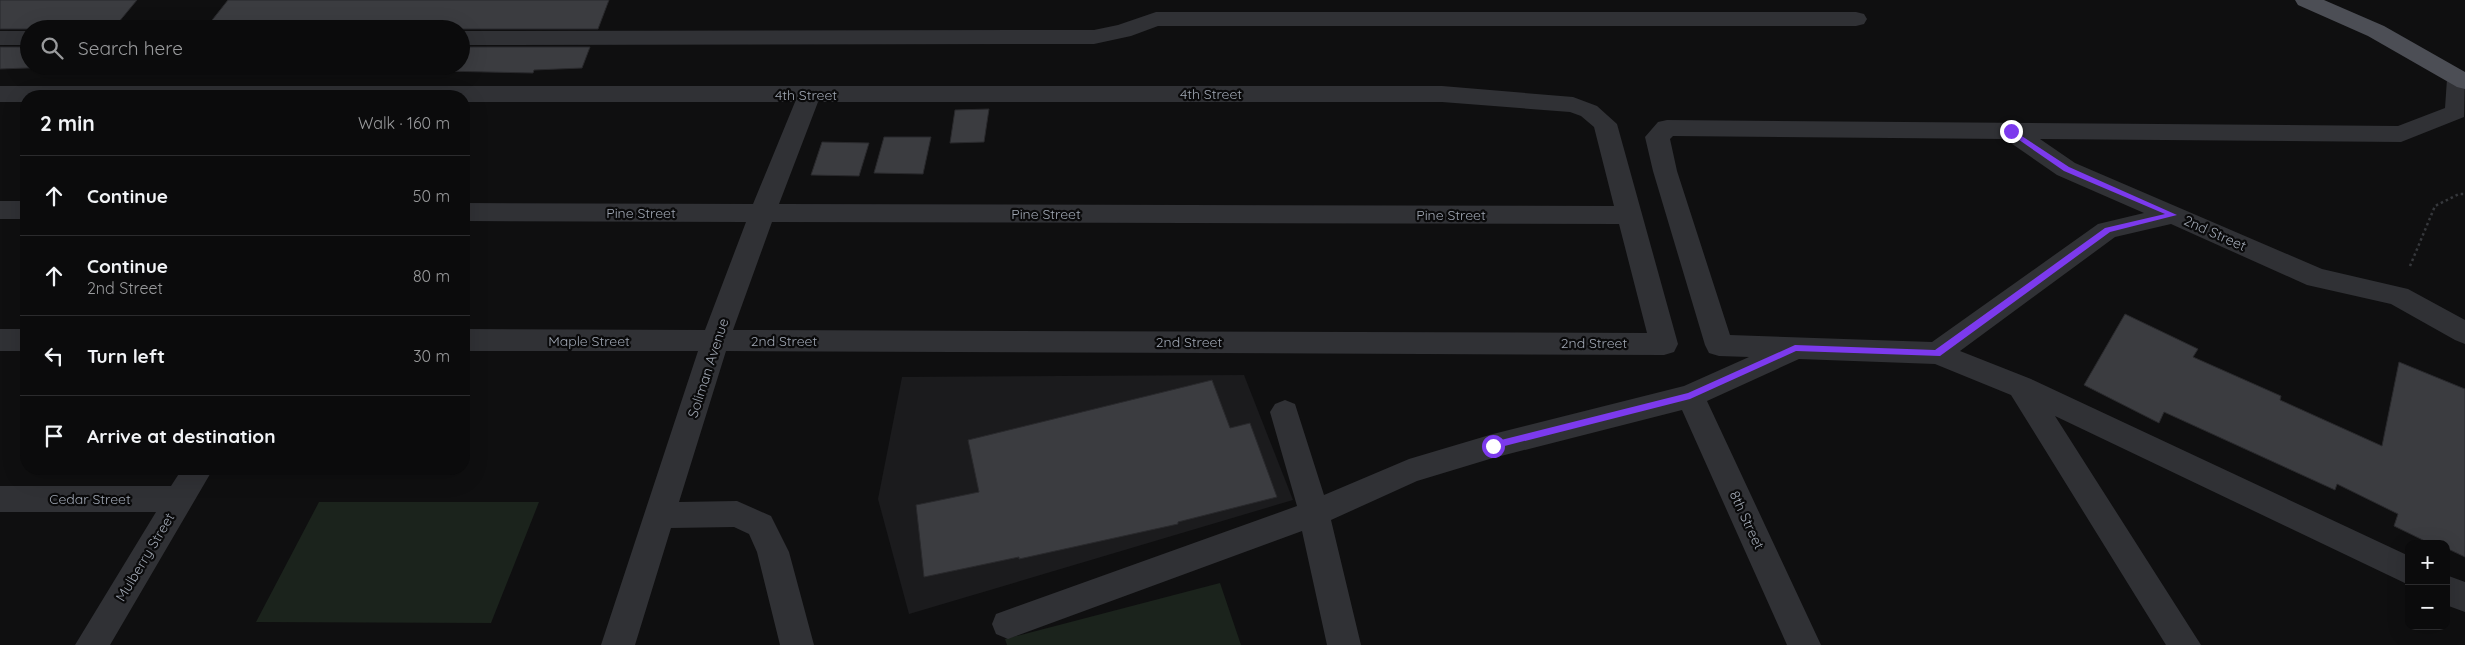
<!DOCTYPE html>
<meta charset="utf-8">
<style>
body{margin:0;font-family:Quicksand,sans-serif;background:#19191a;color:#f1f3f6}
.controls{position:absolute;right:15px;bottom:15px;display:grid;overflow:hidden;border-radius:10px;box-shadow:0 5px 20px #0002}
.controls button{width:45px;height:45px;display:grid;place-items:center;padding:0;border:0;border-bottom:1px solid #2b2b2d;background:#0b0b0c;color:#f1f3f6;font:25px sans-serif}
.stop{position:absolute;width:15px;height:15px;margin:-11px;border:4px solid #7c3aed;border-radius:50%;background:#fff}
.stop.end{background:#7c3aed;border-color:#fff;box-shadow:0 1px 5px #0008}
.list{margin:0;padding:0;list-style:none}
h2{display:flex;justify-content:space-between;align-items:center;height:65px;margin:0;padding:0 20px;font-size:21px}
h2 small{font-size:16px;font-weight:400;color:#9a9b9d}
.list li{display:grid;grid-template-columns:32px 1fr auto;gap:15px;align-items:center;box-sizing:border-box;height:80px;padding:0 20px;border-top:1px solid #2b2b2d}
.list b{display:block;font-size:19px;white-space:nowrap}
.list p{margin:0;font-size:16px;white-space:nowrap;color:#9a9b9d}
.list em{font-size:16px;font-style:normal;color:#9a9b9d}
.icon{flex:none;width:28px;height:28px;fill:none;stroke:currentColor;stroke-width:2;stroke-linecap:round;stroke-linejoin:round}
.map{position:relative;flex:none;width:2465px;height:645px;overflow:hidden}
.search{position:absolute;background:#0b0b0c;box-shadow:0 5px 20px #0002;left:20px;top:20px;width:450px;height:55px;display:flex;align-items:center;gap:12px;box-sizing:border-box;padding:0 18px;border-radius:28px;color:#9a9b9d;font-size:19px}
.panel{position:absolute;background:#0b0b0c;box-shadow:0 5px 20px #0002;left:20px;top:90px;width:450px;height:385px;border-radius:20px}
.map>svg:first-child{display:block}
</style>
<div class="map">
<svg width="2465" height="645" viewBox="0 0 2465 645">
<rect width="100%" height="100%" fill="#0f0f10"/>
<!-- built -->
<path fill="#1b1b1d" d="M 1244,375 L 1293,500 L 909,614 L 878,499 L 902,377 Z"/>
<!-- green -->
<path fill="#1b231c" d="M 319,502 L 539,502 L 491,623 L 256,622 Z
M 1220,583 L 1241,645 L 1007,645 L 1005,639 Z"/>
<!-- building -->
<path fill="#3b3c40" stroke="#29292c" d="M 0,0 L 137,0 L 113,29 L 0,29 Z
M 228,0 L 609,0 L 598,29 L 205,29 Z
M 0,47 L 29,47 L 29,66 L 82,66 L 0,69 Z
M 461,47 L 590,47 L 582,68 L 534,70 L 533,73 L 301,68 L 173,69 L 175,66 L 461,66 Z
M 989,109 L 984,142 L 950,143 L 955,110 Z
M 884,137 L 931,137 L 923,174 L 874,173 Z
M 822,142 L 869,143 L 859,176 L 811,175 Z
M 2125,314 L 2198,349 L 2193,357 L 2281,396 L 2280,400 L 2382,446 L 2399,362 L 2465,389 L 2465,557 L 2446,548 L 2446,544 L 2431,544 L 2394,526 L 2398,514 L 2337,484 L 2335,490 L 2164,412 L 2159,423 L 2084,385 Z
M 1212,380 L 1230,428 L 1250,423 L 1277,497 L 1178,522 L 1178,524 L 1019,559 L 1019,557 L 924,577 L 916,505 L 979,492 L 968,440 Z"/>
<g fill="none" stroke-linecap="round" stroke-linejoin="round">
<!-- path -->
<path stroke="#36383c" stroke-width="2.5" stroke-dasharray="2.5 3" stroke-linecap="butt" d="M 2410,266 L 2435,206 L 2459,194 L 2465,194"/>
<!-- minor -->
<path fill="#303135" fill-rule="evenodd" d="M 1156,12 L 1856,12 L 1864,14 L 1867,19 L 1864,24 L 1856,26 L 1158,26 L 1131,36 L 1094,44 L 461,45 L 461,31 L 1094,30 L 1118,25 Z
M 0,31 L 29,31 L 29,45 L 0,45 Z
M 2459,72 L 2465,73 L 2464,117 L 2401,142 L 2040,139 L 2075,163 L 2322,269 L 2408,289 L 2465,320 L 2465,344 L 2455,340 L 2391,304 L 2307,285 L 2171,224 L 2115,237 L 1960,351 L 2031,379 L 2409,556 L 2409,585 L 2055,416 L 2201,645 L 2166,645 L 2011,395 L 1935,364 L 1799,359 L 1707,401 L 1821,645 L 1787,645 L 1682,410 L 1493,458 L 1417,481 L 1331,520 L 1361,645 L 1327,645 L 1302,531 L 1008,639 L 996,634 L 992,624 L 996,614 L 1297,506 L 1270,412 L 1275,404 L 1285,400 L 1295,404 L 1324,495 L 1409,459 L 1493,434 L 1684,386 L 1749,357 L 1719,356 L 1709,353 L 1705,345 L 1653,171 L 1645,137 L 1658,122 L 1667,120 L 2398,126 L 2445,108 L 2447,79 L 2451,74 ZM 1673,136 L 2005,139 L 2057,175 L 2144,213 L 2098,224 L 1932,342 L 1730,335 L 1677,171 L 1670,139 Z
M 0,86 L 1442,86 L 1573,97 L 1597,106 L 1617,124 L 1678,344 L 1674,352 L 1664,355 L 726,351 L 679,502 L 737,501 L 771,516 L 789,552 L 814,645 L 780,645 L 757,552 L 749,534 L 734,527 L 671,528 L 635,645 L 601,645 L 698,351 L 464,351 L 464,329 L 705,330 L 746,222 L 464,221 L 464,203 L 753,204 L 795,102 L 464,102 L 464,96 L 26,96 L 26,102 L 0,102 ZM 818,102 L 1442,102 L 1570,112 L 1581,116 L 1594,127 L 1614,206 L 779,204 ZM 772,222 L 1619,224 L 1647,333 L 733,330 Z
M 0,201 L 26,201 L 26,219 L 0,219 Z
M 0,329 L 26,329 L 26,351 L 0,351 Z
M 182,469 L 213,469 L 110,645 L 75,645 L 156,512 L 0,512 L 0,486 L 171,486 Z
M 2446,575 L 2465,582 L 2465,612 L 2446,605 Z"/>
<!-- major -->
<path fill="#4c4e55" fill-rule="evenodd" d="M 2295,0 L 2324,0 L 2384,26 L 2465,72 L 2465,89 L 2457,87 L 2368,36 L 2298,5 Z"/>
</g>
<!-- route -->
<path fill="#7c3aed" d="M 2011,129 L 2069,167 L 2177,215 L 2110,232 L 1940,356 L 1796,351 L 1690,399 L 1493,449 L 1490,448 L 1488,446 L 1493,442 L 1688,393 L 1795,345 L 1935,350 L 2105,228 L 2165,214 L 2064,171 L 2009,133 L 2008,131 Z"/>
<g text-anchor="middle" stroke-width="4.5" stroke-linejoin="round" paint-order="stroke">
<!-- street labels -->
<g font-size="14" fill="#9fa6b2" stroke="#0a0a0b">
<text x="1211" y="99">4th Street</text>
<text x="806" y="100">4th Street</text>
<text x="641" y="218">Pine Street</text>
<text x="1046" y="219">Pine Street</text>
<text x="1451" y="220">Pine Street</text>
<text transform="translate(2215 233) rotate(24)" y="5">2nd Street</text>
<text x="589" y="346">Maple Street</text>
<text x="784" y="346">2nd Street</text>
<text x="1189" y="347">2nd Street</text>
<text x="1594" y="348">2nd Street</text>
<text transform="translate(708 368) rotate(-72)" y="5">Soliman Avenue</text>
<text x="90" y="504">Cedar Street</text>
<text transform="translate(1747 520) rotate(65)" y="5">8th Street</text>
<text transform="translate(145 557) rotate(-59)" y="5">Mulberry Street</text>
</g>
</g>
</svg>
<div class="controls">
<button>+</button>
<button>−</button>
</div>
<div class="stop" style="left:1493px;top:446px"></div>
<div class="stop end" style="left:2011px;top:131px"></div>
<div class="search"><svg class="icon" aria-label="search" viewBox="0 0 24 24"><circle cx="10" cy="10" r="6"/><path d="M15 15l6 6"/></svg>Search here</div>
<section class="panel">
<h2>2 min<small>Walk · 160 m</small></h2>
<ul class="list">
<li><svg class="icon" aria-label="ahead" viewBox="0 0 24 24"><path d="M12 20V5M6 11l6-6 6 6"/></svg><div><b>Continue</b></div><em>50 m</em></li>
<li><svg class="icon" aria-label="ahead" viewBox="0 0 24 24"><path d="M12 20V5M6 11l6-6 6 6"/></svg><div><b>Continue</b><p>2nd Street</p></div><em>80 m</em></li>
<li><svg class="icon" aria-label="left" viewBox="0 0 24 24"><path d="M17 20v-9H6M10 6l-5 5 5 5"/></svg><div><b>Turn left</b></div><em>30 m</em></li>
<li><svg class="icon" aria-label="arrive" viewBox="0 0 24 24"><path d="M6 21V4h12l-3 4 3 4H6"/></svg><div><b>Arrive at destination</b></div></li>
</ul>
</section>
</div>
